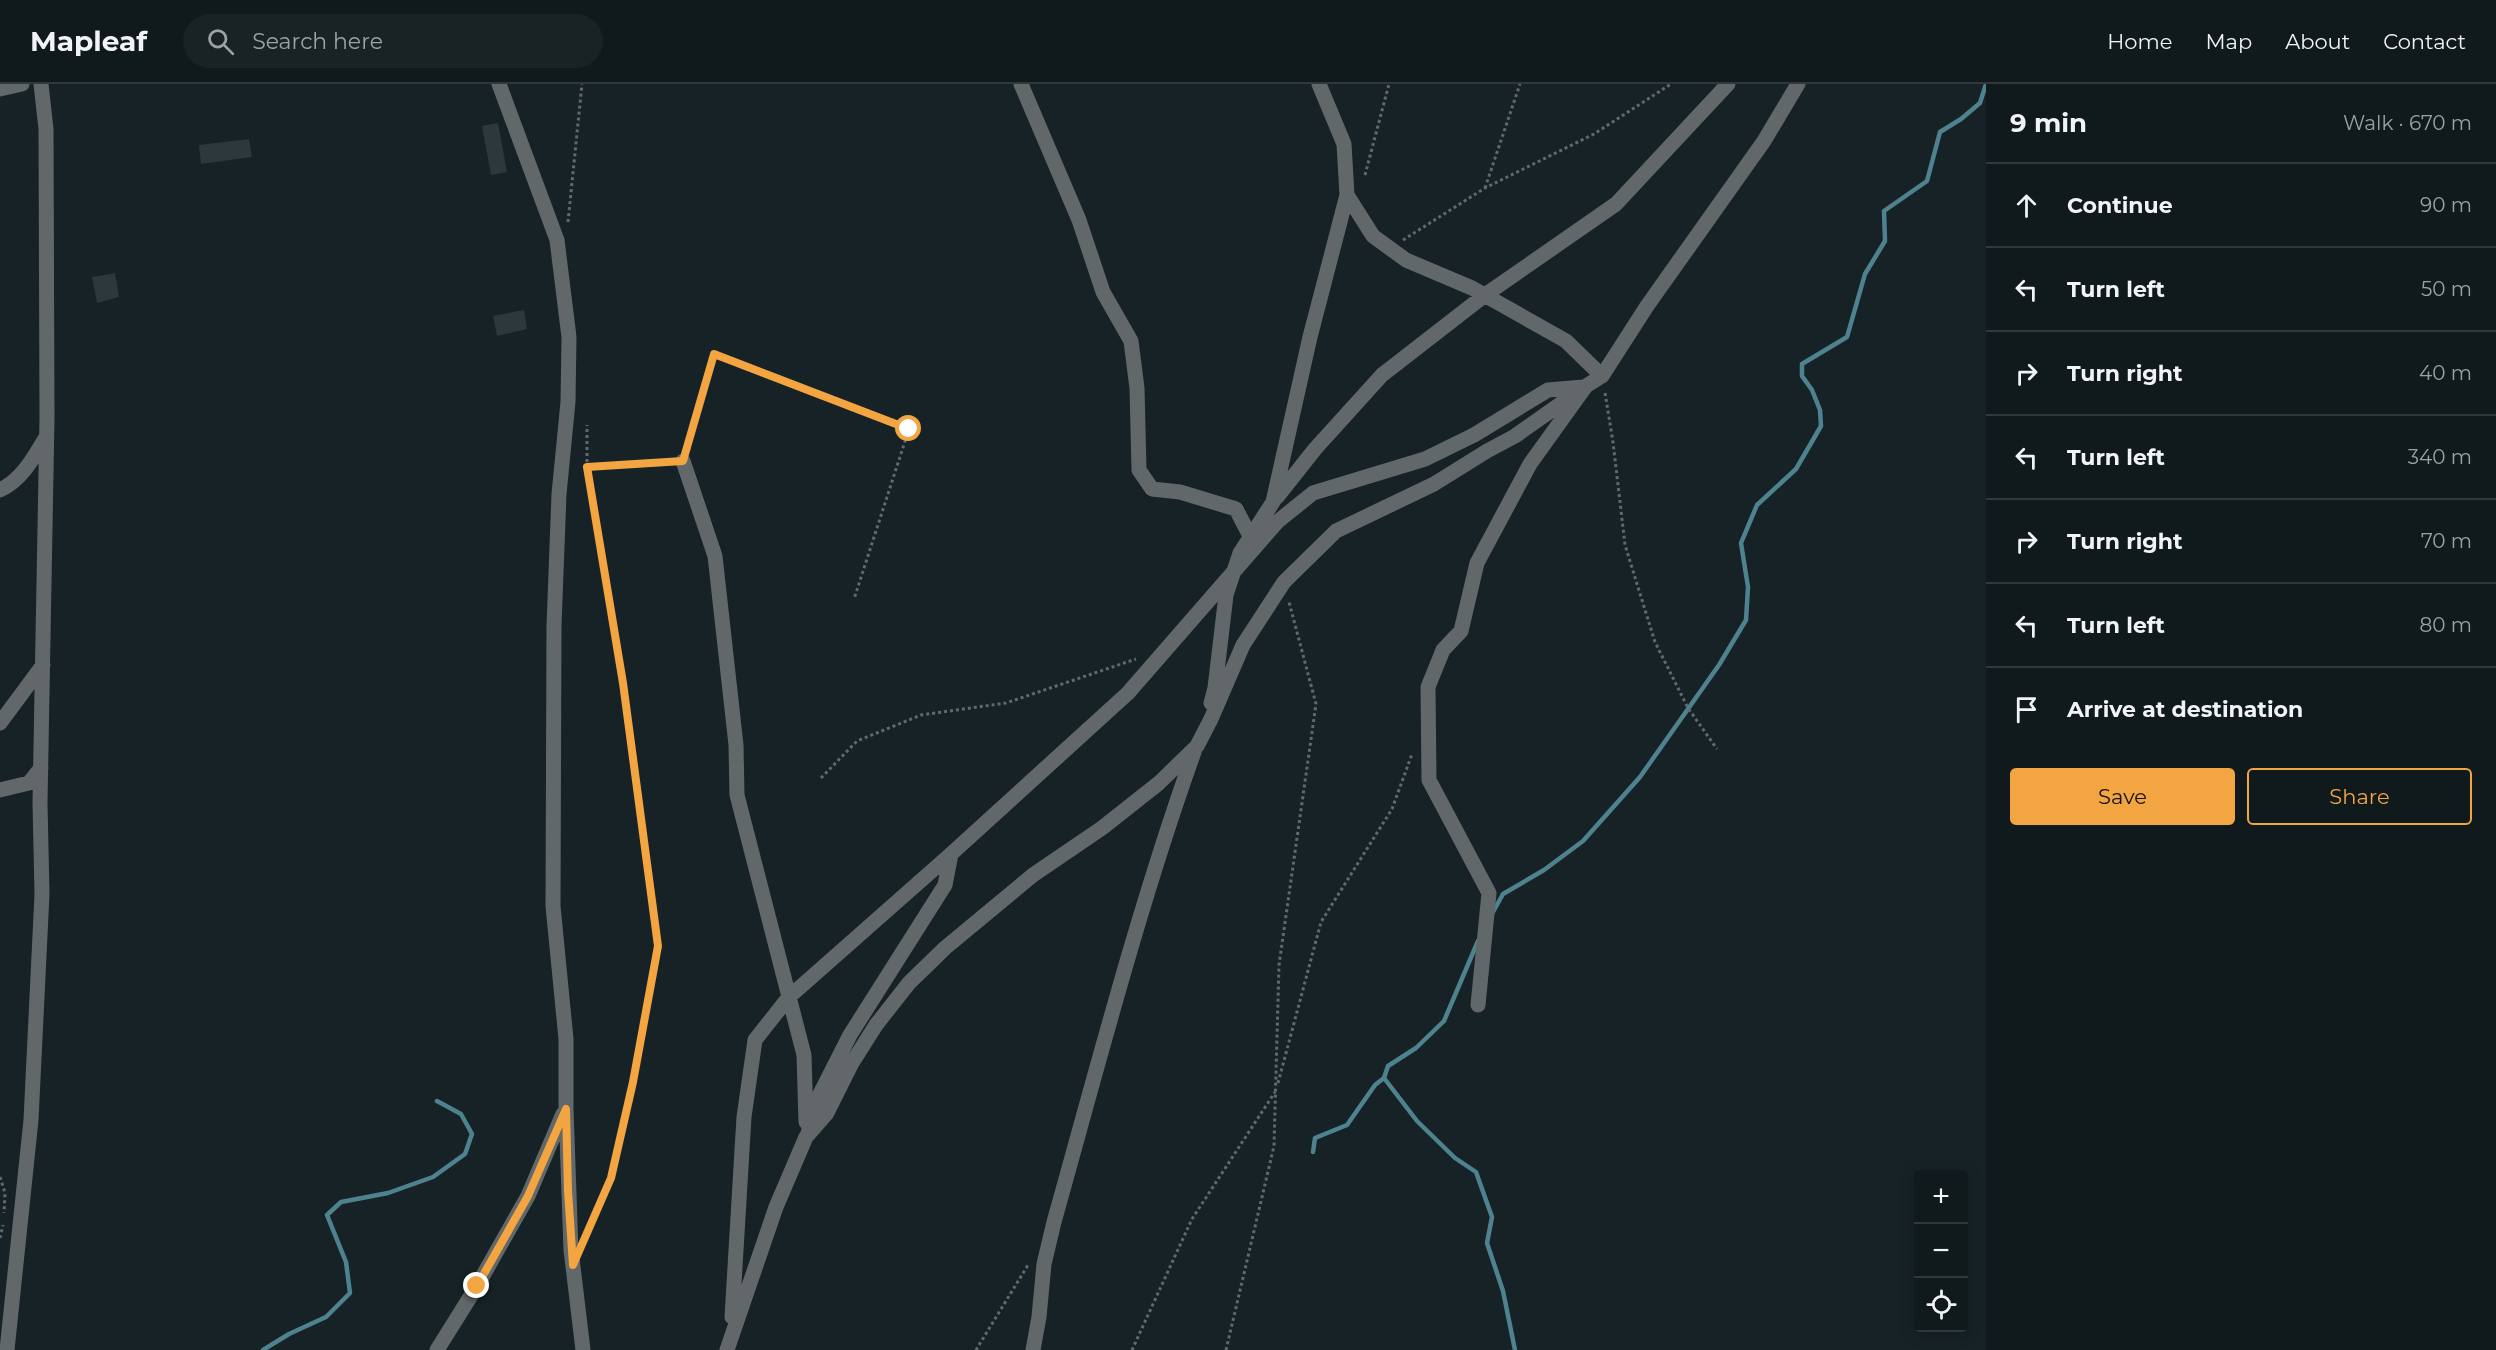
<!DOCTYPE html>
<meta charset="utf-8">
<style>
body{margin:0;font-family:Montserrat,sans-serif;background:#192325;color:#f1f3f6}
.controls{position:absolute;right:18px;bottom:18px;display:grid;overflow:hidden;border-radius:6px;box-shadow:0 3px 15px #0003}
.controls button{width:54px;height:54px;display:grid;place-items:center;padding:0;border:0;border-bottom:2px solid #30383b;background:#101a1c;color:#f1f3f6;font:30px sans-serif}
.stop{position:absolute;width:18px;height:18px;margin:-14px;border:4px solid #f2a541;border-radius:50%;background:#fff}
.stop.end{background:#f2a541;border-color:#fff;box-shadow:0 2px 6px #0008}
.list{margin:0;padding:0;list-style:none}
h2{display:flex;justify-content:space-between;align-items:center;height:78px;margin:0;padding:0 24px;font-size:26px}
h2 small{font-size:20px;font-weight:400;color:#9ca1a3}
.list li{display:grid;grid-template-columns:39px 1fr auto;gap:18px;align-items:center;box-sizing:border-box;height:84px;padding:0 24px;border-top:2px solid #30383b}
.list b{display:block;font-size:22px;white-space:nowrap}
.list em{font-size:20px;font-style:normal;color:#9ca1a3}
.actions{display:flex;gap:12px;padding:18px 24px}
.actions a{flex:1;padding:14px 0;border:2px solid #f2a541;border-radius:6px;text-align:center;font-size:21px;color:#f2a541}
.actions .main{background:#f2a541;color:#111}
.icon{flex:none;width:33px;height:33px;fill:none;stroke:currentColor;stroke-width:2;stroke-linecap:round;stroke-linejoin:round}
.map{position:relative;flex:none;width:1986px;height:1266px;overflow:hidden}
header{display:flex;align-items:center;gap:36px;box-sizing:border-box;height:84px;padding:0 30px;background:#101a1c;border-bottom:2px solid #30383b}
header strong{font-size:28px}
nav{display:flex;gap:33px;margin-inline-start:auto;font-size:21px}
.search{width:420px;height:54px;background:#192325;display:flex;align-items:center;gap:15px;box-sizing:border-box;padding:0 21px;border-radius:33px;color:#9ca1a3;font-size:22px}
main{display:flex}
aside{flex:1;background:#101a1c}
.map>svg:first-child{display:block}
</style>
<header>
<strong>Mapleaf</strong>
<div class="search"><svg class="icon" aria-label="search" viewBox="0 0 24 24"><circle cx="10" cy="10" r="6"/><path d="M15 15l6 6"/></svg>Search here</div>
<nav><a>Home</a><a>Map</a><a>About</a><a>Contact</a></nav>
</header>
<main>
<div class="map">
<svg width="1986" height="1266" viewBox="0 0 1986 1266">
<rect width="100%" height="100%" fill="#162226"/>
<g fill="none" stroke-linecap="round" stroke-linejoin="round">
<!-- stream -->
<path stroke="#4f828f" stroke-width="4.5" d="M 1493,828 L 1503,810 L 1544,786 L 1583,757 L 1640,693 L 1719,581 L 1746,536 L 1748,503 L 1741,459 L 1757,421 L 1796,385 L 1821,342 L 1820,326 L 1812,306 L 1802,292 L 1802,280 L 1847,253 L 1865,190 L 1885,157 L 1884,127 L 1927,97 L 1940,48 L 1961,35 L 1980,19 L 1986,0
M 1478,857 L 1444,937 L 1416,964 L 1388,982 L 1384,994 L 1417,1037 L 1455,1074 L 1476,1088 L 1492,1133 L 1487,1159 L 1503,1207 L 1515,1266
M 1313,1068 L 1315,1054 L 1347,1041 L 1375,1001 L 1384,994
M 263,1266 L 289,1250 L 326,1233 L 350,1209 L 346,1178 L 327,1131 L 341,1118 L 388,1109 L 433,1093 L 465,1070 L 472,1050 L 461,1030 L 437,1017"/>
</g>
<!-- building -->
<path fill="#2c383c" d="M 498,39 L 507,88 L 491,91 L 482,42 Z
M 249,55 L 252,73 L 201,80 L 199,61 Z
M 115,189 L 119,213 L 97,219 L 92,193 Z
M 524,226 L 527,245 L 497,252 L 493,232 Z"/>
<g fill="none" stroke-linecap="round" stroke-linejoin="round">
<!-- path -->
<path stroke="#606a6e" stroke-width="3" stroke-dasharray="3 3" stroke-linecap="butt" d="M 1365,91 L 1389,0
M 1485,104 L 1520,0
M 568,138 L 582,0
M 1403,156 L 1485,104 L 1594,50 L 1671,0
M 1605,309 L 1613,358 L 1625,461 L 1655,558 L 1688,624 L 1717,665
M 687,364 L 714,270 L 909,345 L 854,515
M 587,383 L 669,378
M 821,694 L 857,657 L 921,631 L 1006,619 L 1136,575
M 1278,999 L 1321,838 L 1392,725 L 1412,670
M 0,1093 L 5,1109 L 4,1129
M 587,1149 L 611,1094 L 633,998 L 658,862 L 623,599 L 587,383 L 587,341
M 0,1154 L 3,1141
M 976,1266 L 1028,1181
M 1132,1266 L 1192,1135 L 1275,1008
M 1226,1266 L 1274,1062 L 1279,881 L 1316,620 L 1289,518"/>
<!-- minor -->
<path stroke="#62686a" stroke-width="15" d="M 499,0 L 557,156 L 569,253 L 568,318 L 559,410 L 554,542 L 553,822 L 566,955 L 566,1025 L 571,1166 L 583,1266
M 1021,0 L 1079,136 L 1103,208 L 1131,257 L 1137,304 L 1139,386 L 1152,405 L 1180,408 L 1236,425 L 1250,452
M 1319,0 L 1344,60 L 1347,111 L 1373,152 L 1406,176 L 1472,204 L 1566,257 L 1602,292
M 0,5 L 22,0
M 683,377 L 715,472 L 736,661 L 737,711 L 804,971 L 806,1038
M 0,406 C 22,396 34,373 46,353
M 1277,413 L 1315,365 L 1382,291 L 1485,211 L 1616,120 L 1728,0
M 1211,619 L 1215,604 L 1226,511 L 1240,469 L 1273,418 L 1310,253 L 1347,111
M 0,639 L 43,581
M 0,706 L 29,699 L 41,684
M 1478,921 L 1489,809 L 1429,696 L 1428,603 L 1443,566 L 1461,547 L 1477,479 L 1530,380 L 1586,302 L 1602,292 L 1647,222 L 1764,57 L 1798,0
M 808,1049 L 816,1018 L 850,951 L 945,801 L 951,770 L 1128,609 L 1277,438 L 1313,409 L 1425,375 L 1474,351 L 1548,306 L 1583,303
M 732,1233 L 744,1033 L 755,956 L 789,913 L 951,770
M 7,1266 L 31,1036 L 42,810 L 40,719 L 47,334 L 46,45 L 41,0
M 437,1266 L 477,1202 L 528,1112 L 563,1030
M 727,1266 L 776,1123 L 806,1053 L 827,1029 L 852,979 L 876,941 L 909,899 L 945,864 L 1033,791 L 1102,744 L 1159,699 L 1197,662 L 1211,635 L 1243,561 L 1284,498 L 1336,447 L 1434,400 L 1487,367 L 1515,352 L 1586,302
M 1033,1266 L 1039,1233 L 1044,1180 L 1054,1138 C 1098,981 1139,822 1194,668"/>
</g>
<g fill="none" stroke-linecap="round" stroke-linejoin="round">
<!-- route -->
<path stroke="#f2a541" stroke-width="8" d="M 477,1202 L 528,1112 L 566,1025 L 568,1107 L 573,1181 L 611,1094 L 633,998 L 658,862 L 623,599 L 587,383 L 683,377 L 714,270 L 909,345"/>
</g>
</svg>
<div class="controls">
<button>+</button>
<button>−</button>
<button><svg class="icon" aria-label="locate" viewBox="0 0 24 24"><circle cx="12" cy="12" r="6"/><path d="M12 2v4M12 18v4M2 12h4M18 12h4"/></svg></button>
</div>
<div class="stop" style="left:909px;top:345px"></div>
<div class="stop end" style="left:477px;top:1202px"></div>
</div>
<aside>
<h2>9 min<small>Walk · 670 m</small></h2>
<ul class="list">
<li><svg class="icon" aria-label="ahead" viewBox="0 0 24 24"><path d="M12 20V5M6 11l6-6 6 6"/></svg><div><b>Continue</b></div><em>90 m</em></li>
<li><svg class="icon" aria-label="left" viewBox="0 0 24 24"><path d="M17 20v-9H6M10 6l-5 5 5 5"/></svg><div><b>Turn left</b></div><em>50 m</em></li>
<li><svg class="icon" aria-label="right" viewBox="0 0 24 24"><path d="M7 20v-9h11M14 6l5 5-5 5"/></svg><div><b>Turn right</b></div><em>40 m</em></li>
<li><svg class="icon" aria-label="left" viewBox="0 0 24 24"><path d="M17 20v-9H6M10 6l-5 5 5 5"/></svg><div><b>Turn left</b></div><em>340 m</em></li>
<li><svg class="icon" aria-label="right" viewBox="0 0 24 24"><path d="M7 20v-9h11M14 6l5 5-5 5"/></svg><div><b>Turn right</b></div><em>70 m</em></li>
<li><svg class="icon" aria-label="left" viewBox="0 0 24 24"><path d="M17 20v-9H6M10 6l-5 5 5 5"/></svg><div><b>Turn left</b></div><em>80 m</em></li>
<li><svg class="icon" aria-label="arrive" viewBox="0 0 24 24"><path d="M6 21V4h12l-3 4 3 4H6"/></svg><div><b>Arrive at destination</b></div></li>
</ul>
<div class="actions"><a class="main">Save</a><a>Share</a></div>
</aside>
</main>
